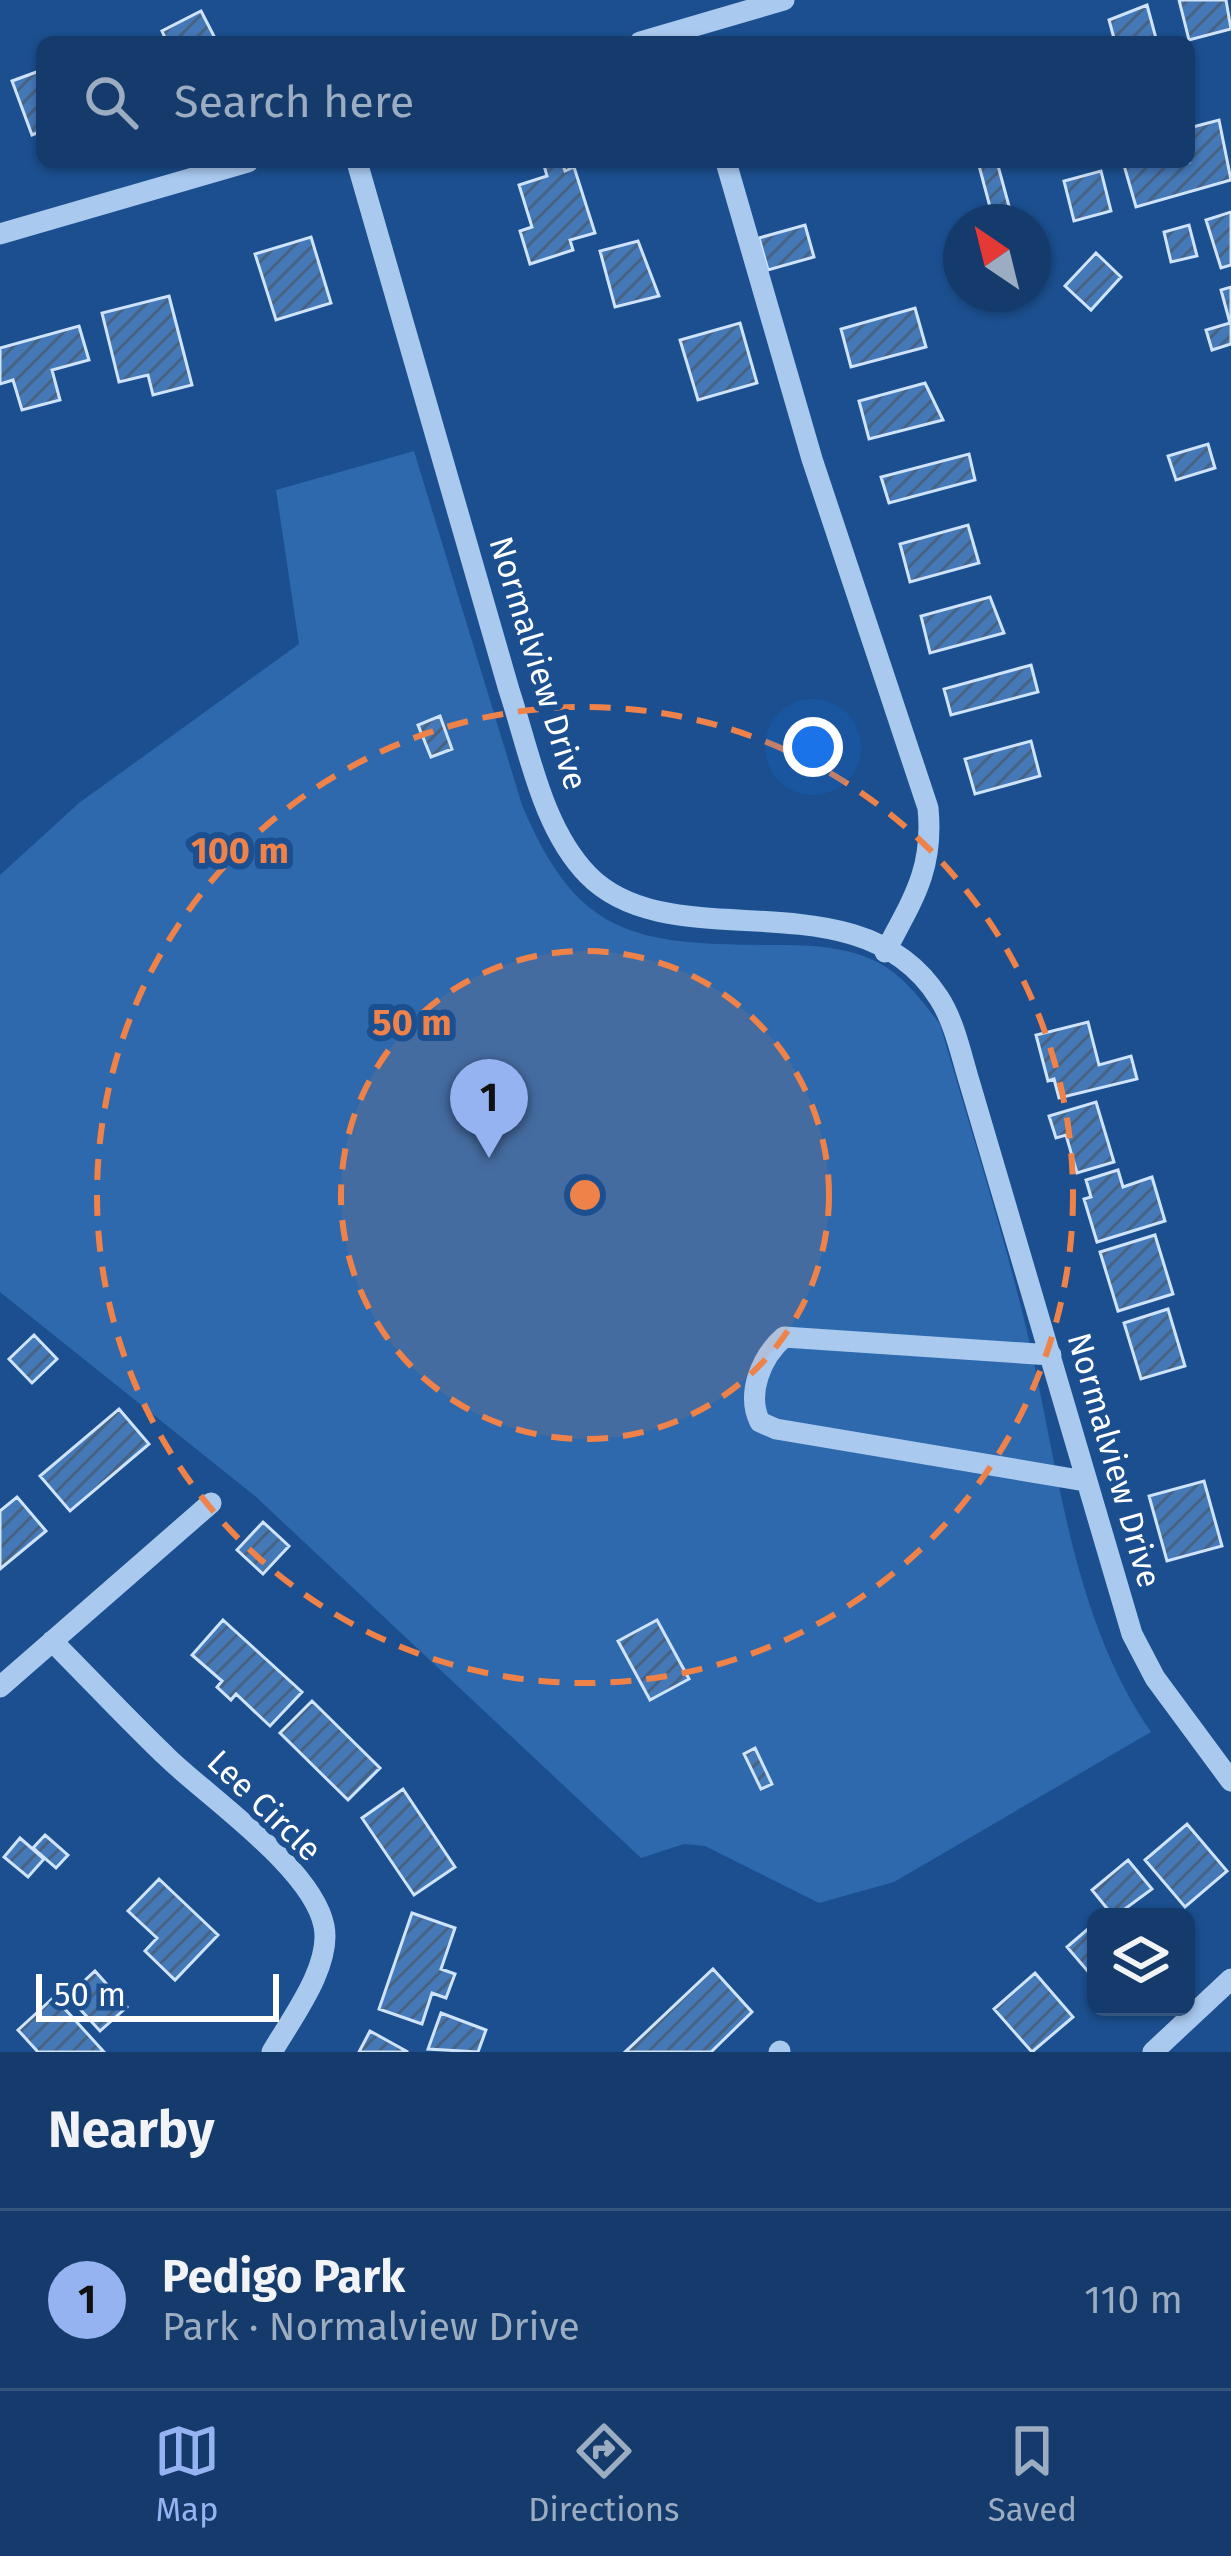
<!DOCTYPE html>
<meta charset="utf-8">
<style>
body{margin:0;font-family:"Fira Sans",sans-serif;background:#1d4271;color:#f1f3f6}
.controls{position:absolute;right:36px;bottom:36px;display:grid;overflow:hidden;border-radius:18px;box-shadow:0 3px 9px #0004}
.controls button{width:108px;height:108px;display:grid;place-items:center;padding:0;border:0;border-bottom:3px solid #33557e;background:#143b6b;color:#f1f3f6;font:60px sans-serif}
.compass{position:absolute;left:943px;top:204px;width:108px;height:108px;border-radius:50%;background:#143b6b;box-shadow:0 3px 9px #0004;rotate:325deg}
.scale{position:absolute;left:36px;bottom:30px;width:243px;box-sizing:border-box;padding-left:12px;border:6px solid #fff;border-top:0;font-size:33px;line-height:42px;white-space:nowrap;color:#fff;-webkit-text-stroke:9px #1b4f8f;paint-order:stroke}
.you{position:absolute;left:813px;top:747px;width:42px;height:42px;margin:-30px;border:9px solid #fff;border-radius:50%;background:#1a73e8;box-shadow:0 0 0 18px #1a73e833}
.badge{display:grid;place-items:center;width:78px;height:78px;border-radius:50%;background:#95b2f1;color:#111;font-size:39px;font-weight:700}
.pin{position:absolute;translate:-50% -99px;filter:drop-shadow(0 3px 6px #0008)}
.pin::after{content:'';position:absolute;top:63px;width:42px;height:36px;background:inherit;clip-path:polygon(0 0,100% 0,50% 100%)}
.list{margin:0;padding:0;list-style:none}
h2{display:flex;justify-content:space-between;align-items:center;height:156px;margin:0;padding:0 48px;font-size:51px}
h2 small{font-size:39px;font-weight:400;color:#9dadc1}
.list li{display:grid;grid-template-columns:78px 1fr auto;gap:36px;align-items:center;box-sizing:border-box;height:180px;padding:0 48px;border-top:3px solid #33557e}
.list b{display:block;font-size:45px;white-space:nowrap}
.list p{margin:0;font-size:39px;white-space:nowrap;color:#9dadc1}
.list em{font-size:39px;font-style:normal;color:#9dadc1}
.icon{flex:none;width:66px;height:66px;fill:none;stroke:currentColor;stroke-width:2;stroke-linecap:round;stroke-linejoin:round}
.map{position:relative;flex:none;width:1231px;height:2052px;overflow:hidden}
.search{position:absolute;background:#143b6b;box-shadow:0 3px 9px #0004;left:36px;right:36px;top:36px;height:132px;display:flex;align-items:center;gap:30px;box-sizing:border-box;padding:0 42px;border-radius:18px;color:#9dadc1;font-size:45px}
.sheet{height:336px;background:#143b6b}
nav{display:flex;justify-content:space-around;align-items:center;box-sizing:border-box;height:168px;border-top:3px solid #33557e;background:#143b6b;font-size:33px;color:#9dadc1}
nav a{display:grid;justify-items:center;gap:6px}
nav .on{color:#95b2f1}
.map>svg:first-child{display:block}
</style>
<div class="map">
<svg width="1231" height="2052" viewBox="0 0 1231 2052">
<defs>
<pattern id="building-hatch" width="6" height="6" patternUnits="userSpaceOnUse" patternTransform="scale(3)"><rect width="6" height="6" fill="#4478b7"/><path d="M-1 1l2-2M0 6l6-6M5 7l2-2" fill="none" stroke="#486282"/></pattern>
</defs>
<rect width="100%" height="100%" fill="#1b4f8f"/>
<!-- park -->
<path fill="#2e69ad" d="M 414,451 L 522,805 C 577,937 635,944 768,945 C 804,945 842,945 875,961 C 903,974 922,1001 940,1024 C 968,1121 999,1218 1023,1315 C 1058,1455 1068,1612 1151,1732 L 894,1882 L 819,1903 L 705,1846 L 684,1844 L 641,1858 L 255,1496 L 0,1292 L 0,875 L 79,803 L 299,644 L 276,490 Z"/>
<!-- building -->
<path fill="url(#building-hatch)" stroke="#cfe3fa" stroke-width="3" d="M 1179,0 L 1226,0 L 1231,29 L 1189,40 Z
M 1147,5 L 1157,42 L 1115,42 L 1109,20 Z
M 201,11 L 217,42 L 167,42 L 162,31 Z
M 42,70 L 42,131 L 32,135 L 12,81 Z
M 1219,120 L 1231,180 L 1136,207 L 1123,162 L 1189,162 L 1189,128 Z
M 543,162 L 562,162 L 565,171 L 574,167 L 595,233 L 570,240 L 573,250 L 530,264 L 520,231 L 532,227 L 519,185 L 547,176 Z
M 978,162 L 997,162 L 1012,217 L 994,222 Z
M 1101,171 L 1111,211 L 1074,221 L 1064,181 Z
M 1231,212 L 1231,265 L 1221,268 L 1206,220 Z
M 805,225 L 814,257 L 768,270 L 759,238 Z
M 1189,225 L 1197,256 L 1171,262 L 1164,232 Z
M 311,237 L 331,303 L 276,320 L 255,254 Z
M 638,241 L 659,296 L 615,307 L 600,251 Z
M 1096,253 L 1121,277 L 1091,310 L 1065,286 Z
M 1231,287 L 1231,344 L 1212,350 L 1206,330 L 1230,323 L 1221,290 Z
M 169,296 L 192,385 L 153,395 L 148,375 L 119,382 L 102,313 Z
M 915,308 L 926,347 L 851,367 L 841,329 Z
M 740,323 L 757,383 L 698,400 L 680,340 Z
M 79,326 L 89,360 L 52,370 L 60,400 L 22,410 L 13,380 L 0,384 L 0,348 Z
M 925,383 L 943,420 L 869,439 L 859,401 Z
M 1208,444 L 1215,468 L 1176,480 L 1168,456 Z
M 969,454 L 975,480 L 889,503 L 881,477 Z
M 968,525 L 979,563 L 910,582 L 900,544 Z
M 990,597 L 1004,633 L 930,653 L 921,616 Z
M 1031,665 L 1038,692 L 951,715 L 944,689 Z
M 440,716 L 452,749 L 431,757 L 418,725 Z
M 1031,741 L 1040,776 L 975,794 L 965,759 Z
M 1088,1022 L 1099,1065 L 1131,1056 L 1137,1079 L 1059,1098 L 1054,1079 L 1048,1081 L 1036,1035 Z
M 1096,1102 L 1114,1162 L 1077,1173 L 1066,1135 L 1056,1138 L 1049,1116 Z
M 1118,1170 L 1123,1187 L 1152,1177 L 1165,1221 L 1097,1242 L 1084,1199 L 1091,1197 L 1086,1180 Z
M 1155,1235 L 1173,1294 L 1118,1311 L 1100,1252 Z
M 1168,1309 L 1185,1366 L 1141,1379 L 1124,1323 Z
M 34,1335 L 57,1359 L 32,1383 L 9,1359 Z
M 119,1409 L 149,1444 L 70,1511 L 40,1476 Z
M 1204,1481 L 1222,1546 L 1167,1561 L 1149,1496 Z
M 17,1497 L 46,1531 L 0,1569 L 0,1511 Z
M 263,1522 L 289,1546 L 263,1574 L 237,1550 Z
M 223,1620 L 302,1692 L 270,1726 L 236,1694 L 231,1700 L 217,1687 L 222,1681 L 192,1655 Z
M 657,1620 L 689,1679 L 650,1700 L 618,1641 Z
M 312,1701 L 380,1768 L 348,1800 L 280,1733 Z
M 755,1748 L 772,1784 L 761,1789 L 744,1754 Z
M 403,1789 L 455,1867 L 414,1895 L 362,1818 Z
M 1187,1824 L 1227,1871 L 1185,1907 L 1145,1860 Z
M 45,1835 L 68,1855 L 56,1868 L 33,1848 Z
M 20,1838 L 44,1859 L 28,1877 L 4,1857 Z
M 1128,1860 L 1152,1889 L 1114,1917 L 1092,1890 Z
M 159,1879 L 218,1935 L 175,1980 L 145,1951 L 157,1938 L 128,1911 Z
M 412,1913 L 455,1928 L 441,1969 L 455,1974 L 446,1998 L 432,1993 L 422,2024 L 379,2009 Z
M 1096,1922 L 1096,1971 L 1091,1975 L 1067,1947 Z
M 713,1969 L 752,2012 L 711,2052 L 625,2052 Z
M 95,1971 L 127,2007 L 100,2031 L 68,1996 Z
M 1035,1973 L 1073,2017 L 1032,2052 L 994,2009 Z
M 54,1997 L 104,2052 L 38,2052 L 18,2030 Z
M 441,2013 L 486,2030 L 478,2052 L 428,2049 Z
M 370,2031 L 408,2052 L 359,2052 Z"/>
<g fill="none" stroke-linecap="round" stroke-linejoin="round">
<!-- minor -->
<path stroke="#a9c9ee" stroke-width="21" d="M 640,42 L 784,0
M 357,162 L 509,690 C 529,750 542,828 588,875 C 673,962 858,871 939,998 C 955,1023 961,1055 970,1084 L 1132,1634 L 1155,1678 L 1231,1781
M 726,162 L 812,459 L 928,808 C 934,869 913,899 885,952
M 0,234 L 248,162
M 1051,1355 L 784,1337 C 761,1357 746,1394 760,1422 L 776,1429 L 1085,1481
M 52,1641 C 91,1680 129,1721 169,1759 C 211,1799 313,1869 324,1926 C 332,1966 291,2019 272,2052
M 0,1687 L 211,1503
M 779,2052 L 780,2051
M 1153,2052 L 1231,1979"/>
</g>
<!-- distance rings -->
<circle cx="585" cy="1195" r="244" fill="#ee8249" fill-opacity=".12"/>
<g fill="none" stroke="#ee8249" stroke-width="6" stroke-dasharray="21 15">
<circle cx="585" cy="1195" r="244"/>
<circle cx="585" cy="1195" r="488"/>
</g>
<g text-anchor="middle" stroke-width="12" stroke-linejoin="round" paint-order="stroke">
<!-- street labels -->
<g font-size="33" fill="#fff" stroke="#1b4f8f">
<text transform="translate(539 663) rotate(73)" y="12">Normalview Drive</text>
<text transform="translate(1115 1460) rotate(74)" y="12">Normalview Drive</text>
<text transform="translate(265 1805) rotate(44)" y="12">Lee Circle</text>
</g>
</g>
<circle cx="585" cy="1195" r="18" fill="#ee8249" stroke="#1b4f8f" stroke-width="6"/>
<g font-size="36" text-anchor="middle" font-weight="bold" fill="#ee8249" stroke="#1b4f8f" stroke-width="12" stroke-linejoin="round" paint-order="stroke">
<text x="240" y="863">100 m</text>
<text x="412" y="1035">50 m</text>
</g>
</svg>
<div class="controls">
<button><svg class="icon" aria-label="layers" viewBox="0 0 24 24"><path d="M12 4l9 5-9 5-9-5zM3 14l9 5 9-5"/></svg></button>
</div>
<svg class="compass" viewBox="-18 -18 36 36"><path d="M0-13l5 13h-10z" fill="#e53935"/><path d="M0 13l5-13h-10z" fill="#9dadc1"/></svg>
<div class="scale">50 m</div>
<div class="you"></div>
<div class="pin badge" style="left:489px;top:1158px">1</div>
<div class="search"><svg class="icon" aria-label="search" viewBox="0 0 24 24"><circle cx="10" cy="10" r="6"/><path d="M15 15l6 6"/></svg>Search here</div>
</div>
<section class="sheet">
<h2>Nearby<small></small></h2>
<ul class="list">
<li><span class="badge">1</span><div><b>Pedigo Park</b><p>Park · Normalview Drive</p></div><em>110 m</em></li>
</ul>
</section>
<nav>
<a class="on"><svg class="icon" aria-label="map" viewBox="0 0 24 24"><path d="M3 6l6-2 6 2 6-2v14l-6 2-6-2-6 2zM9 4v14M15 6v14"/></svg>Map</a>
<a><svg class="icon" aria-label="directions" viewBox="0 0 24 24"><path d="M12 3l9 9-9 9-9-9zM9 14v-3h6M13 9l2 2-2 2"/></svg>Directions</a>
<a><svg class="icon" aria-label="saved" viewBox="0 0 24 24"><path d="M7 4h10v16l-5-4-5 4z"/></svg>Saved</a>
</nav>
